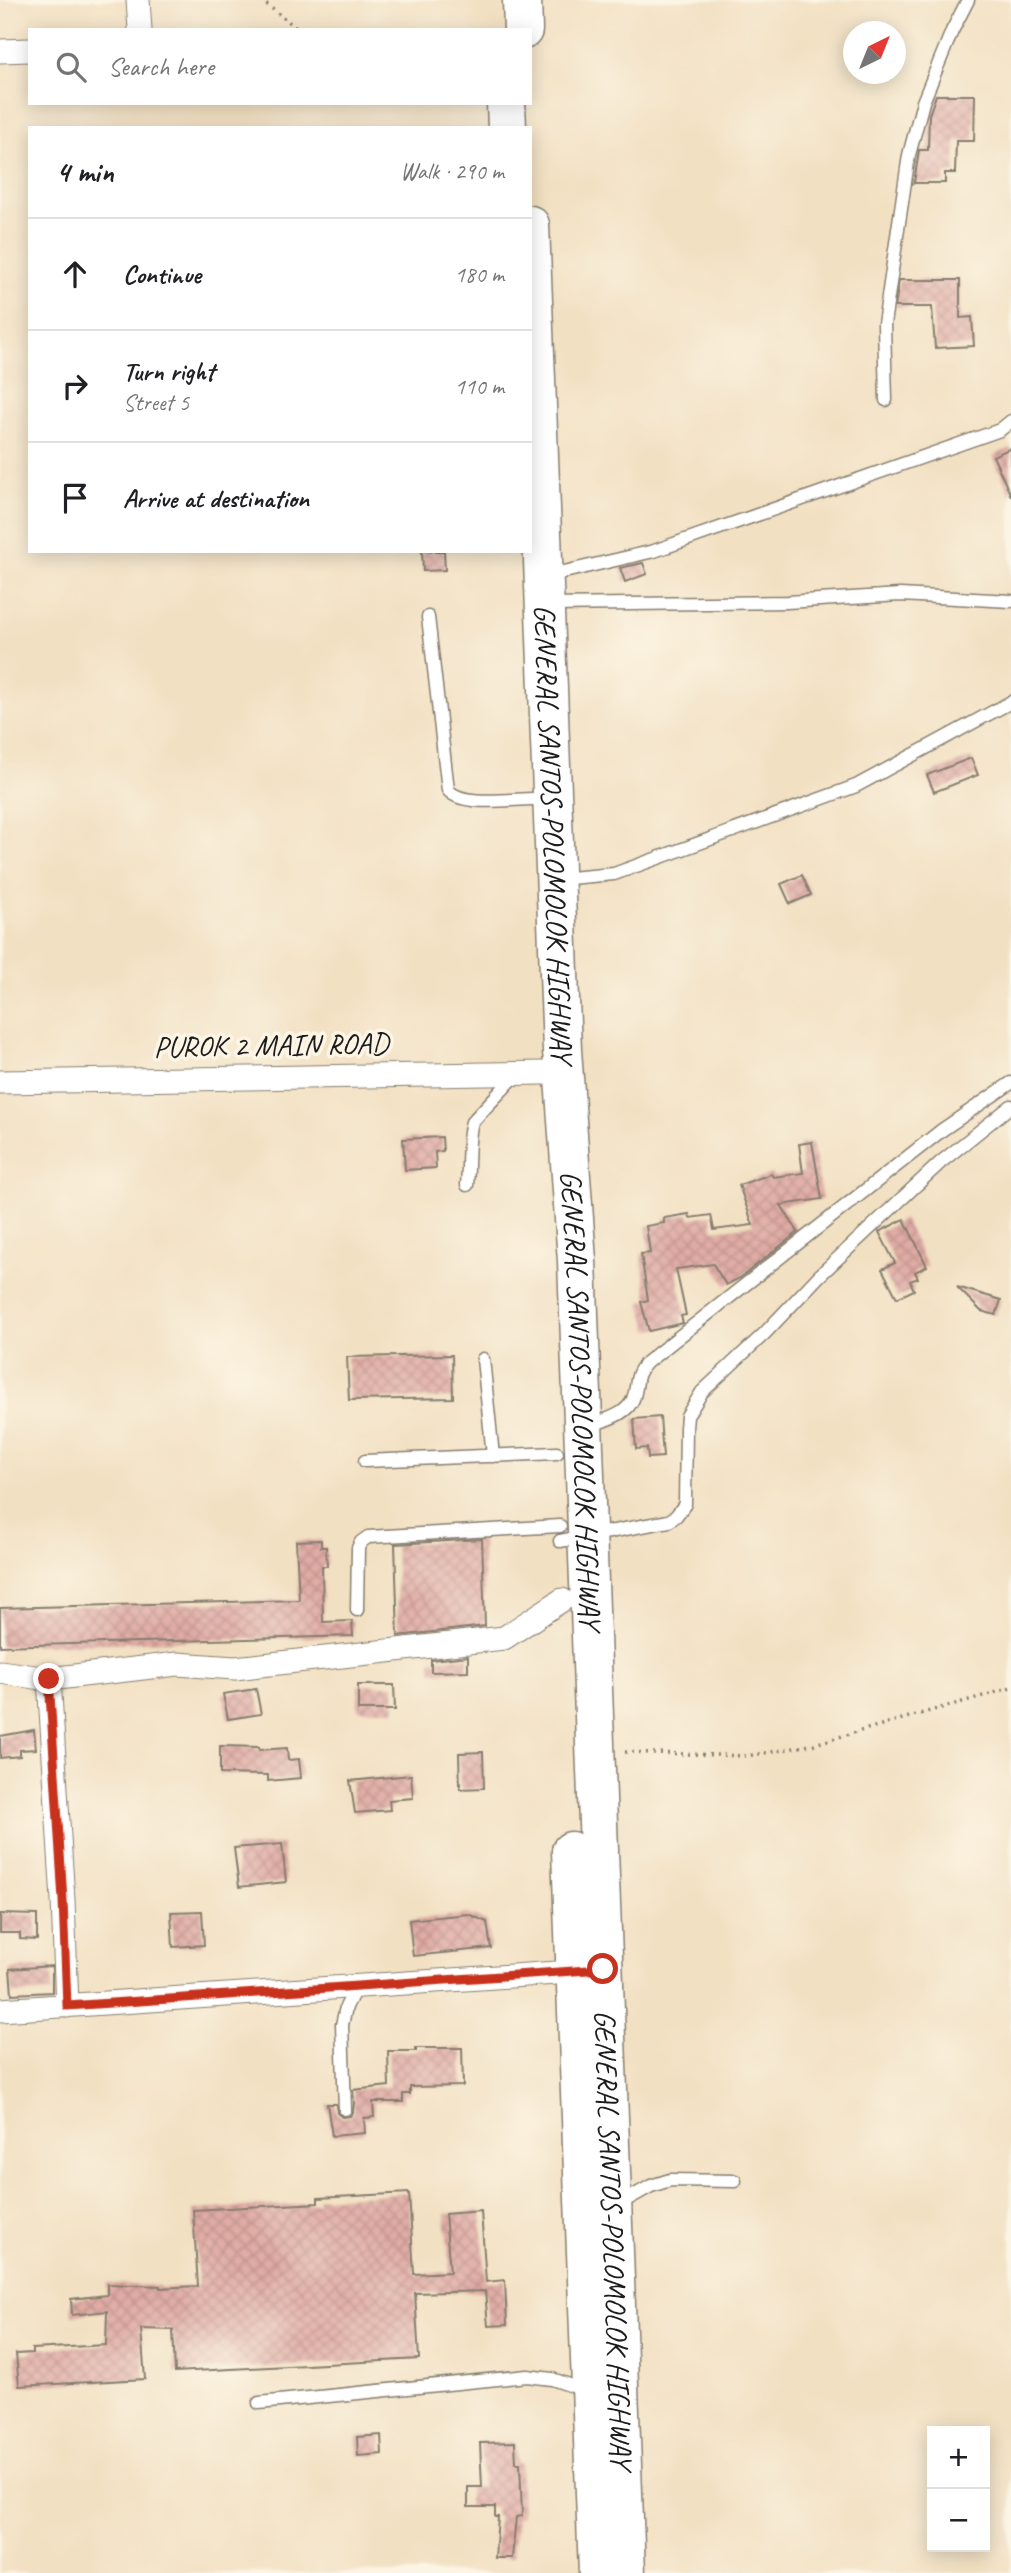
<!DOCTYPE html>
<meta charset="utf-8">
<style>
body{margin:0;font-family:Caveat,sans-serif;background:#f2f2f2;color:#202124}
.controls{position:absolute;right:21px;bottom:21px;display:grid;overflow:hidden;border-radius:0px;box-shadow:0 4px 18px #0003}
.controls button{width:63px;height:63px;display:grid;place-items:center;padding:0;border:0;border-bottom:2px solid #e0e0e0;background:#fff;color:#202124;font:35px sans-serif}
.compass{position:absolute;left:843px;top:21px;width:63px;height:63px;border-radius:50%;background:#fff;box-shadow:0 4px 18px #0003;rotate:43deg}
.stop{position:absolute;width:21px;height:21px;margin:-16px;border:5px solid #c8321e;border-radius:50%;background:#fff}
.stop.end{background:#c8321e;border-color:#fff;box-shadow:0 2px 7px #0008}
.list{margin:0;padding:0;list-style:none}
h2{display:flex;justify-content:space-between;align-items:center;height:91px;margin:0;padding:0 28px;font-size:30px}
h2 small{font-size:23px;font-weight:400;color:#757577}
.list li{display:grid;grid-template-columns:46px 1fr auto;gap:21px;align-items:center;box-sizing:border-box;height:112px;padding:0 28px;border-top:2px solid #e0e0e0}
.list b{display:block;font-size:26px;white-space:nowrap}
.list p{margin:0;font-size:23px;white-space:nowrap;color:#757577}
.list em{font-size:23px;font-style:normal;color:#757577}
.icon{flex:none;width:38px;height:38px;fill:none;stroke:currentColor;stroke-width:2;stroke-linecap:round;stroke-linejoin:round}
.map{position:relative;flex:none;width:1011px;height:2573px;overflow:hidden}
.search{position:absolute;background:#fff;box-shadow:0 4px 18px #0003;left:28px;top:28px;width:504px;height:77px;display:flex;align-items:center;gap:18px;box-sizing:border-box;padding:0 24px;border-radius:0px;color:#757577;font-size:26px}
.panel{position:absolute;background:#fff;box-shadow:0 4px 18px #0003;left:28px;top:126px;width:504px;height:427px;border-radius:0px}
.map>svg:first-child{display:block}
</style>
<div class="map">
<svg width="1011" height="2573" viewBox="0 0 1011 2573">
<defs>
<pattern id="building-cross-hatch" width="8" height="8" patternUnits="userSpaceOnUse" patternTransform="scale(1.75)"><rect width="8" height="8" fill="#e0aca5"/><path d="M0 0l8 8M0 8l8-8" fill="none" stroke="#c0938d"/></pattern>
</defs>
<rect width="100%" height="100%" fill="#fcf5e5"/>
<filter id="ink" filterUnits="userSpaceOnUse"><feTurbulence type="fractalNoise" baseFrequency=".0143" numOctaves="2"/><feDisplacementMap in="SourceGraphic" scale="14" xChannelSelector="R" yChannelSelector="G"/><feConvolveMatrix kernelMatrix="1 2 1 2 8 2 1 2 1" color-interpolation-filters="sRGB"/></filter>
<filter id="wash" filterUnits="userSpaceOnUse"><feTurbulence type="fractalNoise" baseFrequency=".00686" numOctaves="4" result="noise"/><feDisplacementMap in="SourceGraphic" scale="28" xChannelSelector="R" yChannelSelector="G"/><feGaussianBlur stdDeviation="1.57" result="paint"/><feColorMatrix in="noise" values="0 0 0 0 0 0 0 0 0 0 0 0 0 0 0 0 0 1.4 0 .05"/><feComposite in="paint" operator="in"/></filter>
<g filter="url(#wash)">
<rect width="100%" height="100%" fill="#f2e0c2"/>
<g id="blocks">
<!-- building -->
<path fill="url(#building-cross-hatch)" d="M 936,95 L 975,95 L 974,141 L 956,141 L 955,173 L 945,173 L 945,183 L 914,183 L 919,150 L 928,150 L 929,115 Z
M 899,280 L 960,280 L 960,318 L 972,317 L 974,346 L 935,348 L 932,307 L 895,307 Z
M 1011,448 L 1011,496 L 993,456 Z
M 422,551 L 444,551 L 445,570 L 423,571 Z
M 643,563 L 647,574 L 625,582 L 620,568 Z
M 971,758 L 978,775 L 934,792 L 927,775 Z
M 802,875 L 811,895 L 790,904 L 781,884 Z
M 442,1137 L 443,1151 L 435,1152 L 436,1168 L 405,1170 L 403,1139 Z
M 812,1142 L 822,1199 L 781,1205 L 798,1232 L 740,1278 L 726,1285 L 713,1264 L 676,1269 L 686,1315 L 681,1316 L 683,1323 L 649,1331 L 641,1302 L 648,1300 L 641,1254 L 650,1253 L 646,1226 L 664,1223 L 664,1218 L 689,1214 L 690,1218 L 711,1215 L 714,1230 L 753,1225 L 739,1185 L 771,1174 L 773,1177 L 803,1173 L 799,1144 Z
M 904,1219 L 927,1266 L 915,1272 L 918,1278 L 910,1281 L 914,1290 L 897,1298 L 882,1269 L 895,1263 L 879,1232 Z
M 957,1287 L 1001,1300 L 996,1315 L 981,1311 Z
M 452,1355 L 453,1398 L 349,1400 L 347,1357 Z
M 660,1417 L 663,1457 L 648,1458 L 647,1448 L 636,1449 L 634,1419 Z
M 482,1539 L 485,1626 L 398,1636 L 395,1544 Z
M 321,1540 L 321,1547 L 326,1547 L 327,1566 L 322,1566 L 323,1622 L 352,1621 L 353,1636 L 0,1646 L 0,1608 L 299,1600 L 296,1541 Z
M 468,1656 L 468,1671 L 431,1672 L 431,1660 Z
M 358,1685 L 394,1685 L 395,1710 L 358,1710 Z
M 256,1689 L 261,1714 L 228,1719 L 223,1694 Z
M 34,1730 L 36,1749 L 20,1750 L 20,1756 L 0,1758 L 0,1736 Z
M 220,1746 L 259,1747 L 259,1750 L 287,1748 L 288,1760 L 299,1759 L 301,1778 L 268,1781 L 268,1775 L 220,1774 Z
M 483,1752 L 484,1788 L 460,1789 L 459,1753 Z
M 411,1775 L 413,1798 L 389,1800 L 390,1810 L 355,1813 L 350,1781 Z
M 282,1844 L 286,1882 L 239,1887 L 234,1848 Z
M 202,1911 L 204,1945 L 173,1947 L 171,1912 Z
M 0,1914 L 37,1915 L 37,1940 L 20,1939 L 20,1933 L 0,1933 Z
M 468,1914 L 487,1922 L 491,1948 L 413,1956 L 409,1920 Z
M 52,1966 L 52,1992 L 12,1994 L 10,1969 Z
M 416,2048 L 462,2048 L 463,2086 L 410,2087 L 410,2094 L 403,2094 L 403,2102 L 373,2102 L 374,2117 L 364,2118 L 365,2133 L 332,2136 L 327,2104 L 336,2104 L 337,2113 L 342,2117 L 350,2116 L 353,2112 L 354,2103 L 356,2103 L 354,2102 L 353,2090 L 389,2086 L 388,2051 L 416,2051 Z
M 409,2193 L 414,2274 L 450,2272 L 445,2214 L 481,2211 L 486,2282 L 505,2280 L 507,2325 L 488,2326 L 485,2291 L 415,2293 L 419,2359 L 175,2372 L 173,2330 L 141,2329 L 145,2379 L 19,2386 L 16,2354 L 32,2353 L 32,2349 L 106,2345 L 107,2311 L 72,2315 L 71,2299 L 107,2295 L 107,2284 L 160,2286 L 160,2288 L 198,2286 L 193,2210 L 318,2203 L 318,2198 Z
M 381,2435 L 382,2454 L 358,2456 L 357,2437 Z
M 515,2442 L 516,2463 L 520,2463 L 522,2516 L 516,2517 L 512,2558 L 495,2558 L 498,2517 L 495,2517 L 495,2507 L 468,2507 L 468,2487 L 482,2487 L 480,2443 Z"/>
</g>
</g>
<g filter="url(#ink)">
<use href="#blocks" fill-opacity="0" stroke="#877e6f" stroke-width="2"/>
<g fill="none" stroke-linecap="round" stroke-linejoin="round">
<!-- lane casing -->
<g stroke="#877e6f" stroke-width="15">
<path id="lane" d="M 886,400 L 884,324 L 909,155 L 923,102 L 952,31 L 968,0
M 547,576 L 654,551 L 1000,430 L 1011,421
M 549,605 L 787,602 L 900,595 L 1011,601
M 428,617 L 448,790 C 462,807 511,799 533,799
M 558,879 L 614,874 L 856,786 L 1011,702
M 467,1185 C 469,1166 467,1138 472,1122 L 517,1074
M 483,1359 L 493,1456
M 589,1426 C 604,1420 627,1415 633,1399 C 639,1384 633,1376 647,1362 L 942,1130 L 1011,1083
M 365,1461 L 557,1453
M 560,1541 L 669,1521 L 676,1516 L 685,1504 L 686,1428 L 687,1416 L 702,1392 L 764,1334 L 819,1276 L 941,1162 L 1011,1106
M 357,1610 L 358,1548 L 361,1542 L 368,1537 L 560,1526
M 345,2109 L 342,2025 L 346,2007 L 356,1987
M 619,2204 L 651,2186 L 670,2180 L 735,2181
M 259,2403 L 527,2376 L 552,2379 L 587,2391"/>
</g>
<!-- street casing -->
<g stroke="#877e6f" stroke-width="25">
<path id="street" d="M 138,0 L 140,30
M 0,51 L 30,50
M 0,1082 L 544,1073
M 0,1672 L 49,1679 L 177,1664 L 235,1668 L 504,1638 L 562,1600
M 49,1679 L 63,1900 L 67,2006
M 0,2010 L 587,1971"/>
</g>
<!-- highway casing -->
<g stroke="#877e6f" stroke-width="41">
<g id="highway">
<path d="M 522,0 L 523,30"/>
<path d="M 506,103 L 507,128"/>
<path id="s1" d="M 530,225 L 562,1050 L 577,1261 L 626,2573"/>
<path d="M 571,1851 L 598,2573"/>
</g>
</g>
<!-- path -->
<path stroke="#877e6f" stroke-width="3.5" stroke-dasharray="2 5" stroke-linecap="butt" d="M 261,0 L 299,30
M 625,1752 L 747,1756 L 811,1745 L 1011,1688"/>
<!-- lane -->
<use href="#lane" stroke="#fff" stroke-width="12"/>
<!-- street -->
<use href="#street" stroke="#fff" stroke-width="23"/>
<!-- highway -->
<use href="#highway" stroke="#fff" stroke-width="38"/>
</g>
</g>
<g fill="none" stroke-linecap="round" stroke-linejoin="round" filter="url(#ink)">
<!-- route -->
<path stroke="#c8321e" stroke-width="9" d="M 49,1679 L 63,1900 L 67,2006 L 603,1969"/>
</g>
<g text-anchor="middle" stroke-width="7" stroke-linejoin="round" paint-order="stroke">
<!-- street labels -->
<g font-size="30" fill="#1c1c1c" stroke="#fcf5e5">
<text dy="10" stroke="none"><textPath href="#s1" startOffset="609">GENERAL SANTOS-POLOMOLOK HIGHWAY</textPath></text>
<text transform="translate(271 1045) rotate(-1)" y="10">PUROK 2 MAIN ROAD</text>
<text dy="10" stroke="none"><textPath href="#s1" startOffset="1176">GENERAL SANTOS-POLOMOLOK HIGHWAY</textPath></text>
<text dy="10" stroke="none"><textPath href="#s1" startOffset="2016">GENERAL SANTOS-POLOMOLOK HIGHWAY</textPath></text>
</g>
</g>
</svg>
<div class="controls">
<button>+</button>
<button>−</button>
</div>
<svg class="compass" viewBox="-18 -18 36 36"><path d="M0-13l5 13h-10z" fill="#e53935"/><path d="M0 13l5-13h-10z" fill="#757577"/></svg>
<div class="stop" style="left:603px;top:1969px"></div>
<div class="stop end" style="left:49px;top:1679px"></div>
<div class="search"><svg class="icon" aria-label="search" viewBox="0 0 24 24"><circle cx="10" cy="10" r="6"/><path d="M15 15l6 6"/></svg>Search here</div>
<section class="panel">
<h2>4 min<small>Walk · 290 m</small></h2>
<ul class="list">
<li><svg class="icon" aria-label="ahead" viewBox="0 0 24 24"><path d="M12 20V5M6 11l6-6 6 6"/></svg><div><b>Continue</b></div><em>180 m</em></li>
<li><svg class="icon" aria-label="right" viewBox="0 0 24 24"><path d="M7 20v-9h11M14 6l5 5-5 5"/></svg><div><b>Turn right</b><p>Street 5</p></div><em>110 m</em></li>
<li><svg class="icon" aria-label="arrive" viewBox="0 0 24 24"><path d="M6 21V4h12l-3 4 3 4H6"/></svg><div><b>Arrive at destination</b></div></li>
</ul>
</section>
</div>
